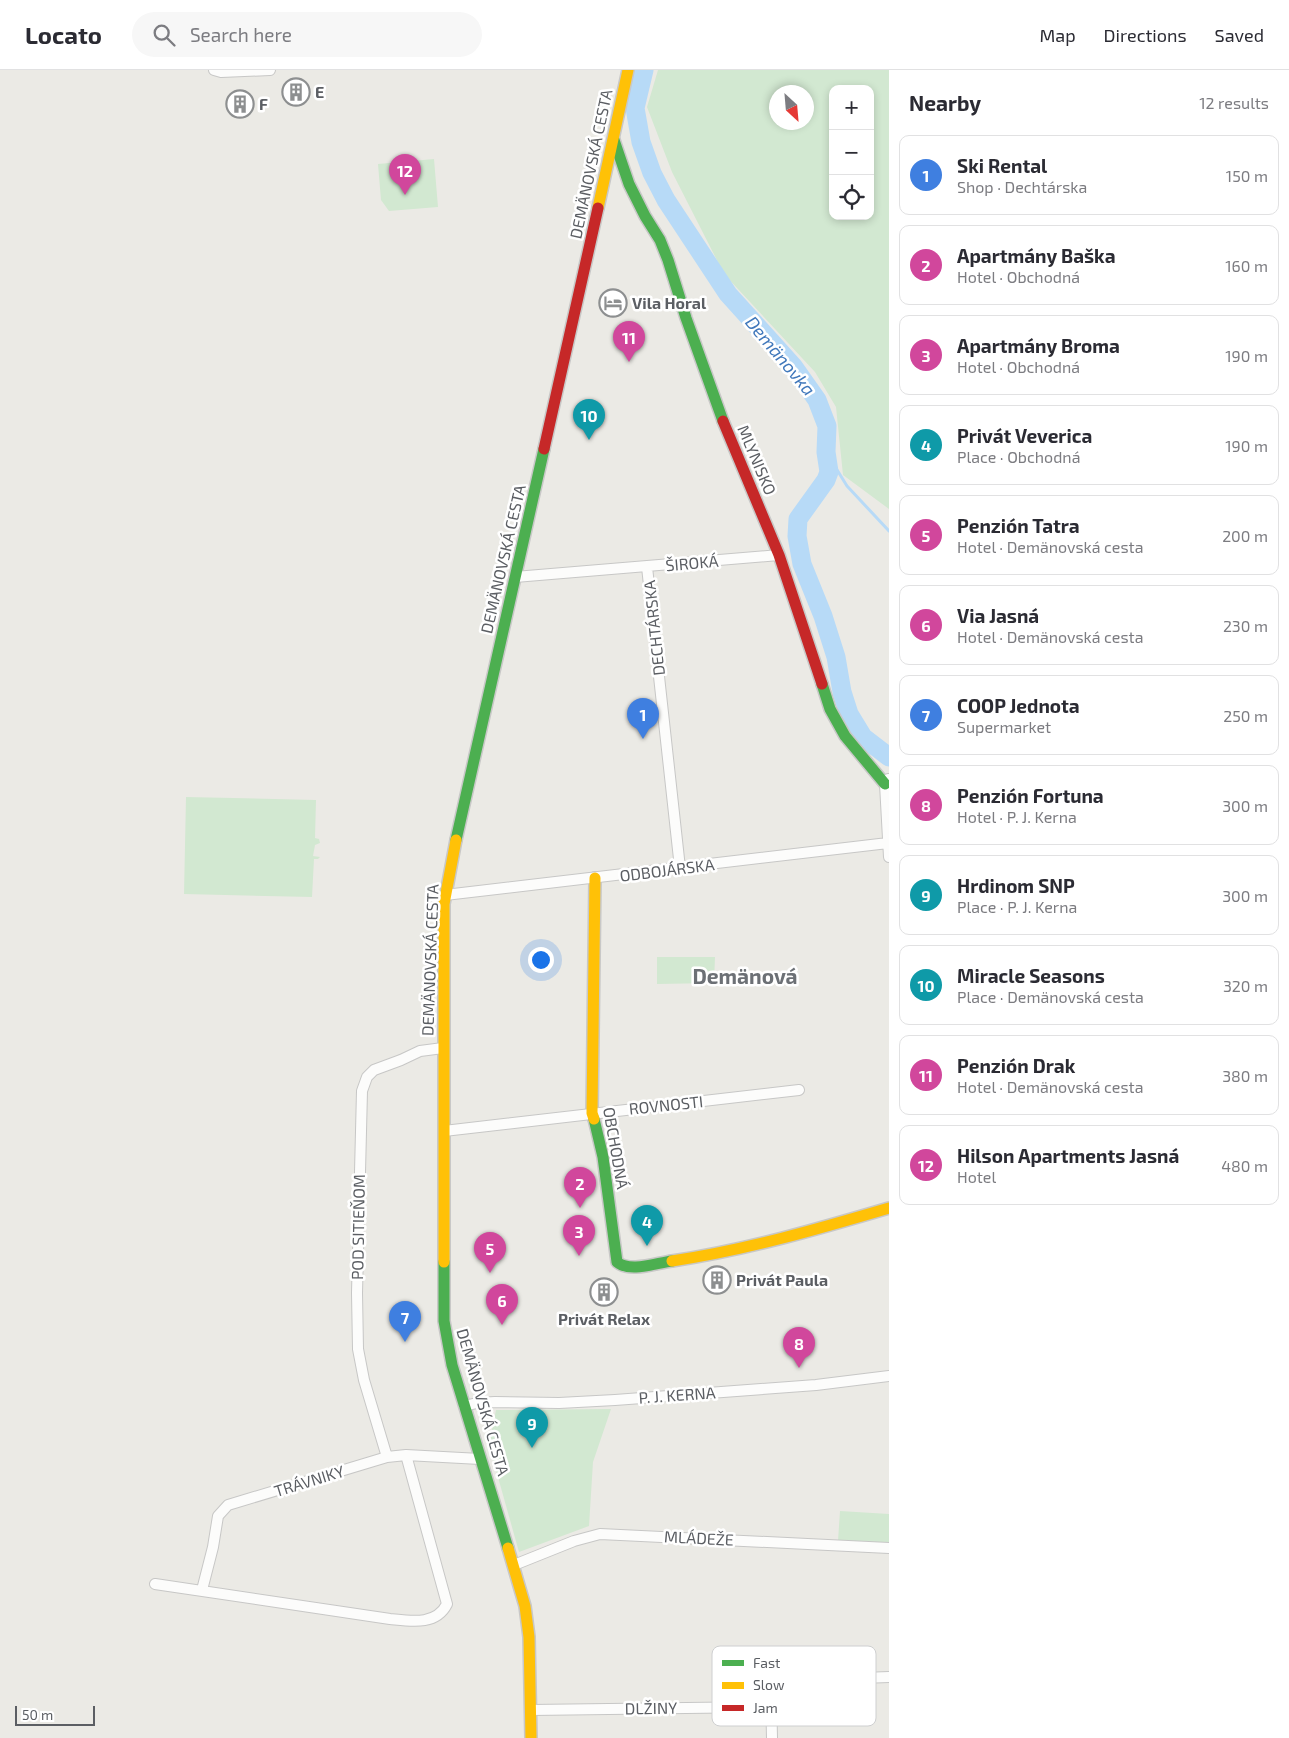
<!DOCTYPE html>
<meta charset="utf-8">
<style>
body{margin:0;font-family:"Exo 2",sans-serif;background:#f7f7f7;color:#2b2b33}
.controls{position:absolute;right:15px;top:15px;display:grid;overflow:hidden;border-radius:10px;box-shadow:0 2px 8px #0003}
.controls button{width:45px;height:45px;display:grid;place-items:center;padding:0;border:0;border-bottom:1px solid #e1e1e2;background:#fff;color:#2b2b33;font:25px sans-serif}
.compass{position:absolute;left:769px;top:15px;width:45px;height:45px;border-radius:50%;background:#fff;box-shadow:0 2px 8px #0003;rotate:154deg}
.scale{position:absolute;left:15px;bottom:12px;width:80px;box-sizing:border-box;padding-left:5px;border:2px solid #5b5e63;border-top:0;font-size:14px;line-height:18px;white-space:nowrap;color:#5b5e63;-webkit-text-stroke:4px #fff;paint-order:stroke}
.you{position:absolute;left:540px;top:889px;width:18px;height:18px;margin:-12px;border:4px solid #fff;border-radius:50%;background:#1a73e8;box-shadow:0 0 0 8px #1a73e833}
.badge{display:grid;place-items:center;width:32px;height:32px;border-radius:50%;background:#8d8f90;color:#fff;font-size:16px;font-weight:700}
.pin{position:absolute;translate:-50% -41px;filter:drop-shadow(0 1px 2px #0008)}
.pin::after{content:'';position:absolute;top:26px;width:18px;height:15px;background:inherit;clip-path:polygon(0 0,100% 0,50% 100%)}
.list{margin:0;padding:0;list-style:none}
h2{display:flex;justify-content:space-between;align-items:center;height:65px;margin:0;padding:0 20px;font-size:21px}
h2 small{font-size:16px;font-weight:400;color:#7c7c81}
.list li{display:grid;grid-template-columns:32px 1fr auto;gap:15px;align-items:center;box-sizing:border-box;height:80px;margin:0 10px 10px;padding:0 10px;border:1px solid #e1e1e2;border-radius:10px}
.list b{display:block;font-size:19px;white-space:nowrap}
.list p{margin:0;font-size:16px;white-space:nowrap;color:#7c7c81}
.list em{font-size:16px;font-style:normal;color:#7c7c81}
.icon{flex:none;width:28px;height:28px;fill:none;stroke:currentColor;stroke-width:2;stroke-linecap:round;stroke-linejoin:round}
.map{position:relative;flex:none;width:889px;height:1668px;overflow:hidden}
header{display:flex;align-items:center;gap:30px;box-sizing:border-box;height:70px;padding:0 25px;background:#fff;border-bottom:1px solid #e1e1e2}
header strong{font-size:24px}
nav{display:flex;gap:28px;margin-inline-start:auto;font-size:18px}
.search{width:350px;height:45px;background:#f7f7f7;display:flex;align-items:center;gap:12px;box-sizing:border-box;padding:0 18px;border-radius:28px;color:#7c7c81;font-size:19px}
main{display:flex}
aside{flex:1;background:#fff}
.map>svg:first-child{display:block}
</style>
<header>
<strong>Locato</strong>
<div class="search"><svg class="icon" aria-label="search" viewBox="0 0 24 24"><circle cx="10" cy="10" r="6"/><path d="M15 15l6 6"/></svg>Search here</div>
<nav><a>Map</a><a>Directions</a><a>Saved</a></nav>
</header>
<main>
<div class="map">
<svg width="889" height="1668" viewBox="0 0 889 1668">
<rect width="100%" height="100%" fill="#ebeae5"/>
<!-- green -->
<path fill="#d2e8d1" fill-rule="evenodd" d="M 658,0 L 889,0 L 889,439 L 843,405 L 836,337 L 815,302 L 724,204 L 672,102 L 647,37 ZM 833,19 L 870,19 L 870,146 L 833,146 ZM 776,22 L 806,22 L 806,52 L 776,52 Z
M 434,89 L 438,137 L 389,141 L 381,130 L 378,94 Z
M 186,727 L 316,730 L 315,768 L 319,769 L 320,773 L 315,775 L 313,786 L 320,787 L 318,789 L 314,789 L 312,827 L 184,824 Z
M 657,887 L 715,887 L 714,913 L 657,914 Z
M 611,1339 L 593,1392 L 589,1456 L 519,1482 L 489,1375 L 496,1340 Z
M 840,1441 L 889,1444 L 889,1473 L 838,1471 Z"/>
<g fill="none" stroke-linecap="round" stroke-linejoin="round">
<!-- stream -->
<path stroke="#b7daf7" stroke-width="3" d="M 826,382 L 847,416 L 889,461"/>
<!-- river -->
<path stroke="#b7daf7" stroke-width="19" d="M 644,0 L 635,38 L 641,72 L 652,103 L 666,130 L 728,224 L 793,296 L 817,330 L 827,356 L 826,382 L 829,402 L 826,410 L 798,449 L 797,466 L 802,494 L 823,546 L 836,587 L 842,622 L 849,644 L 863,667 L 889,687"/>
<!-- street casing -->
<g stroke="#c7c7c6" stroke-width="12">
<path id="street" d="M 214,0 L 221,2 L 270,0
M 647,497 L 680,798
M 515,507 L 779,485
M 888,709 L 885,714 L 889,787
M 445,825 L 888,773
M 444,1061 L 799,1020
M 464,1336 L 477,1333 L 495,1332 L 559,1333 L 615,1330 L 816,1315 L 889,1306
M 387,1387 L 364,1310 L 358,1279 L 357,1223 L 362,1021 L 367,1007 L 374,1000 L 401,990 L 420,981 L 443,978
M 514,1495 L 574,1471 L 600,1464 L 889,1478
M 155,1514 L 390,1549 C 410,1551 436,1556 447,1534 L 406,1385
M 202,1520 L 213,1477 L 218,1446 L 228,1435 L 387,1387 L 406,1385 L 480,1389
M 531,1640 L 771,1637
M 772,1668 L 771,1619 L 773,1613 L 781,1611 L 889,1607"/>
</g>
<!-- fast casing -->
<g stroke="#c8c8c7" stroke-width="14">
<path id="fast" d="M 614,70 L 629,114 L 645,146 L 660,170 L 668,190 L 686,248 L 723,351
M 822,614 L 830,639 L 845,666 L 885,714
M 456,770 L 544,379
M 594,1049 L 603,1087 L 617,1192 C 630,1203 656,1193 672,1191
M 444,1192 L 444,1251 L 452,1295 L 508,1478"/>
</g>
<!-- slow casing -->
<g stroke="#c8c8c7" stroke-width="14">
<path id="slow" d="M 598,138 L 628,0
M 594,1049 L 592,1043 L 595,808
M 672,1191 C 746,1180 818,1159 889,1138
M 444,1192 L 444,834 L 456,770
M 508,1478 L 525,1536 L 529,1567 L 531,1668"/>
</g>
<!-- jam casing -->
<g stroke="#c8c8c7" stroke-width="14">
<path id="jam" d="M 723,351 L 779,485 L 822,614
M 544,379 L 598,138"/>
</g>
<!-- street -->
<use href="#street" stroke="#fcfcfb" stroke-width="10"/>
<!-- fast -->
<use href="#fast" stroke="#4caf50" stroke-width="11"/>
<!-- slow -->
<use href="#slow" stroke="#ffc107" stroke-width="11"/>
<!-- jam -->
<use href="#jam" stroke="#c62828" stroke-width="11"/>
</g>
<!-- icons -->
<defs>
<g id="building-ring" transform="scale(1.4375)"><circle r="9.5" fill="#fff" stroke="#8d8f90" stroke-width="1.5"/><path d="M-4-6H4V6H1V3H-1V6H-4ZM-2.5-4.3h1.7v1.8h-1.7ZM.8-4.3h1.7v1.8H.8ZM-2.5-1h1.7V.8h-1.7ZM.8-1h1.7V.8H.8Z" fill="#8d8f90"/></g>
<g id="hotel-ring" transform="scale(1.4375)"><circle r="9.5" fill="#fff" stroke="#8d8f90" stroke-width="1.5"/><path d="M-6-4.5h1.5V1H6V5H4.5V3h-9V5H-6ZM-4 0a1.8 1.8 0 1 1 3.6 0ZM.5 0V-2.5h3Q6-2.5 6 0Z" fill="#8d8f90"/></g>
</defs>
<g fill-rule="evenodd">
<use href="#building-ring" x="296" y="22"/>
<use href="#building-ring" x="240" y="34"/>
<use href="#hotel-ring" x="613" y="233"/>
<use href="#building-ring" x="717" y="1210"/>
<use href="#building-ring" x="604" y="1222"/>
</g>
<g text-anchor="middle" stroke-width="5" stroke-linejoin="round" paint-order="stroke">
<!-- poi labels -->
<g font-size="16" font-weight="bold" fill="#5b5e63" stroke="#fff" text-anchor="start">
<text x="315" y="28">E</text>
<text x="259" y="40">F</text>
<text x="632" y="239">Vila Horal</text>
<text x="736" y="1216">Privát Paula</text>
<text x="604" y="1255" text-anchor="middle">Privát Relax</text>
</g>
<!-- street labels -->
<g font-size="16" fill="#5b5e63" stroke="#fff">
<text transform="translate(591 94) rotate(-78)" y="6">DEMÄNOVSKÁ CESTA</text>
<text transform="translate(757 390) rotate(67)" y="6">MLYNISKO</text>
<text transform="translate(503 489) rotate(-77)" y="6">DEMÄNOVSKÁ CESTA</text>
<text transform="translate(692 493) rotate(-5)" y="6">ŠIROKÁ</text>
<text transform="translate(654 558) rotate(-96)" y="6">DECHTÁRSKA</text>
<text transform="translate(667 800) rotate(-7)" y="6">ODBOJÁRSKA</text>
<text transform="translate(430 890) rotate(-88)" y="6">DEMÄNOVSKÁ CESTA</text>
<text transform="translate(666 1035) rotate(-6)" y="6">ROVNOSTI</text>
<text transform="translate(616 1078) rotate(80)" y="6">OBCHODNÁ</text>
<text transform="translate(358 1157) rotate(-89)" y="6">POD SITIEŇOM</text>
<text transform="translate(677 1325) rotate(-4)" y="6">P. J. KERNA</text>
<text transform="translate(483 1332) rotate(74)" y="6">DEMÄNOVSKÁ CESTA</text>
<text transform="translate(309 1411) rotate(-17)" y="6">TRÁVNIKY</text>
<text transform="translate(699 1468) rotate(3)" y="6">MLÁDEŽE</text>
<text transform="translate(651 1638) rotate(-1)" y="6">DLŽINY</text>
</g>
<!-- water labels -->
<g font-size="18" font-style="italic" fill="#4078bb" stroke="#fff">
<text transform="translate(780 286) rotate(50)" y="6">Demänovka</text>
</g>
<!-- district labels -->
<g font-size="21" font-weight="bold" fill="#6c7075" stroke="#fff">
<text x="745" y="914">Demänová</text>
</g>
</g>
<!-- legend -->
<rect x="712" y="1576" width="164" height="80" rx="8" fill="#fff" stroke="#cecfd0" stroke-width="1"/>
<rect x="722" y="1590" width="22" height="6" fill="#4caf50"/>
<rect x="722" y="1612" width="22" height="7" fill="#ffc107"/>
<rect x="722" y="1635" width="22" height="6" fill="#c62828"/>
<g font-size="14" fill="#5b5e63">
<text x="753" y="1598">Fast</text>
<text x="753" y="1620">Slow</text>
<text x="753" y="1643">Jam</text>
</g>
</svg>
<div class="controls">
<button>+</button>
<button>−</button>
<button><svg class="icon" aria-label="locate" viewBox="0 0 24 24"><circle cx="12" cy="12" r="6"/><path d="M12 2v4M12 18v4M2 12h4M18 12h4"/></svg></button>
</div>
<svg class="compass" viewBox="-18 -18 36 36"><path d="M0-13l5 13h-10z" fill="#e53935"/><path d="M0 13l5-13h-10z" fill="#7c7c81"/></svg>
<div class="scale">50 m</div>
<div class="you"></div>
<div class="pin badge" style="left:643px;top:669px;background:#3f7fe0">1</div>
<div class="pin badge" style="left:580px;top:1138px;background:#d1479c">2</div>
<div class="pin badge" style="left:579px;top:1186px;background:#d1479c">3</div>
<div class="pin badge" style="left:647px;top:1176px;background:#0f9aa8">4</div>
<div class="pin badge" style="left:490px;top:1203px;background:#d1479c">5</div>
<div class="pin badge" style="left:502px;top:1255px;background:#d1479c">6</div>
<div class="pin badge" style="left:405px;top:1272px;background:#3f7fe0">7</div>
<div class="pin badge" style="left:799px;top:1298px;background:#d1479c">8</div>
<div class="pin badge" style="left:532px;top:1378px;background:#0f9aa8">9</div>
<div class="pin badge" style="left:589px;top:370px;background:#0f9aa8">10</div>
<div class="pin badge" style="left:629px;top:292px;background:#d1479c">11</div>
<div class="pin badge" style="left:405px;top:125px;background:#d1479c">12</div>
</div>
<aside>
<h2>Nearby<small>12 results</small></h2>
<ul class="list">
<li><span class="badge" style="background:#3f7fe0">1</span><div><b>Ski Rental</b><p>Shop · Dechtárska</p></div><em>150 m</em></li>
<li><span class="badge" style="background:#d1479c">2</span><div><b>Apartmány Baška</b><p>Hotel · Obchodná</p></div><em>160 m</em></li>
<li><span class="badge" style="background:#d1479c">3</span><div><b>Apartmány Broma</b><p>Hotel · Obchodná</p></div><em>190 m</em></li>
<li><span class="badge" style="background:#0f9aa8">4</span><div><b>Privát Veverica</b><p>Place · Obchodná</p></div><em>190 m</em></li>
<li><span class="badge" style="background:#d1479c">5</span><div><b>Penzión Tatra</b><p>Hotel · Demänovská cesta</p></div><em>200 m</em></li>
<li><span class="badge" style="background:#d1479c">6</span><div><b>Via Jasná</b><p>Hotel · Demänovská cesta</p></div><em>230 m</em></li>
<li><span class="badge" style="background:#3f7fe0">7</span><div><b>COOP Jednota</b><p>Supermarket</p></div><em>250 m</em></li>
<li><span class="badge" style="background:#d1479c">8</span><div><b>Penzión Fortuna</b><p>Hotel · P. J. Kerna</p></div><em>300 m</em></li>
<li><span class="badge" style="background:#0f9aa8">9</span><div><b>Hrdinom SNP</b><p>Place · P. J. Kerna</p></div><em>300 m</em></li>
<li><span class="badge" style="background:#0f9aa8">10</span><div><b>Miracle Seasons</b><p>Place · Demänovská cesta</p></div><em>320 m</em></li>
<li><span class="badge" style="background:#d1479c">11</span><div><b>Penzión Drak</b><p>Hotel · Demänovská cesta</p></div><em>380 m</em></li>
<li><span class="badge" style="background:#d1479c">12</span><div><b>Hilson Apartments Jasná</b><p>Hotel</p></div><em>480 m</em></li>
</ul>
</aside>
</main>
